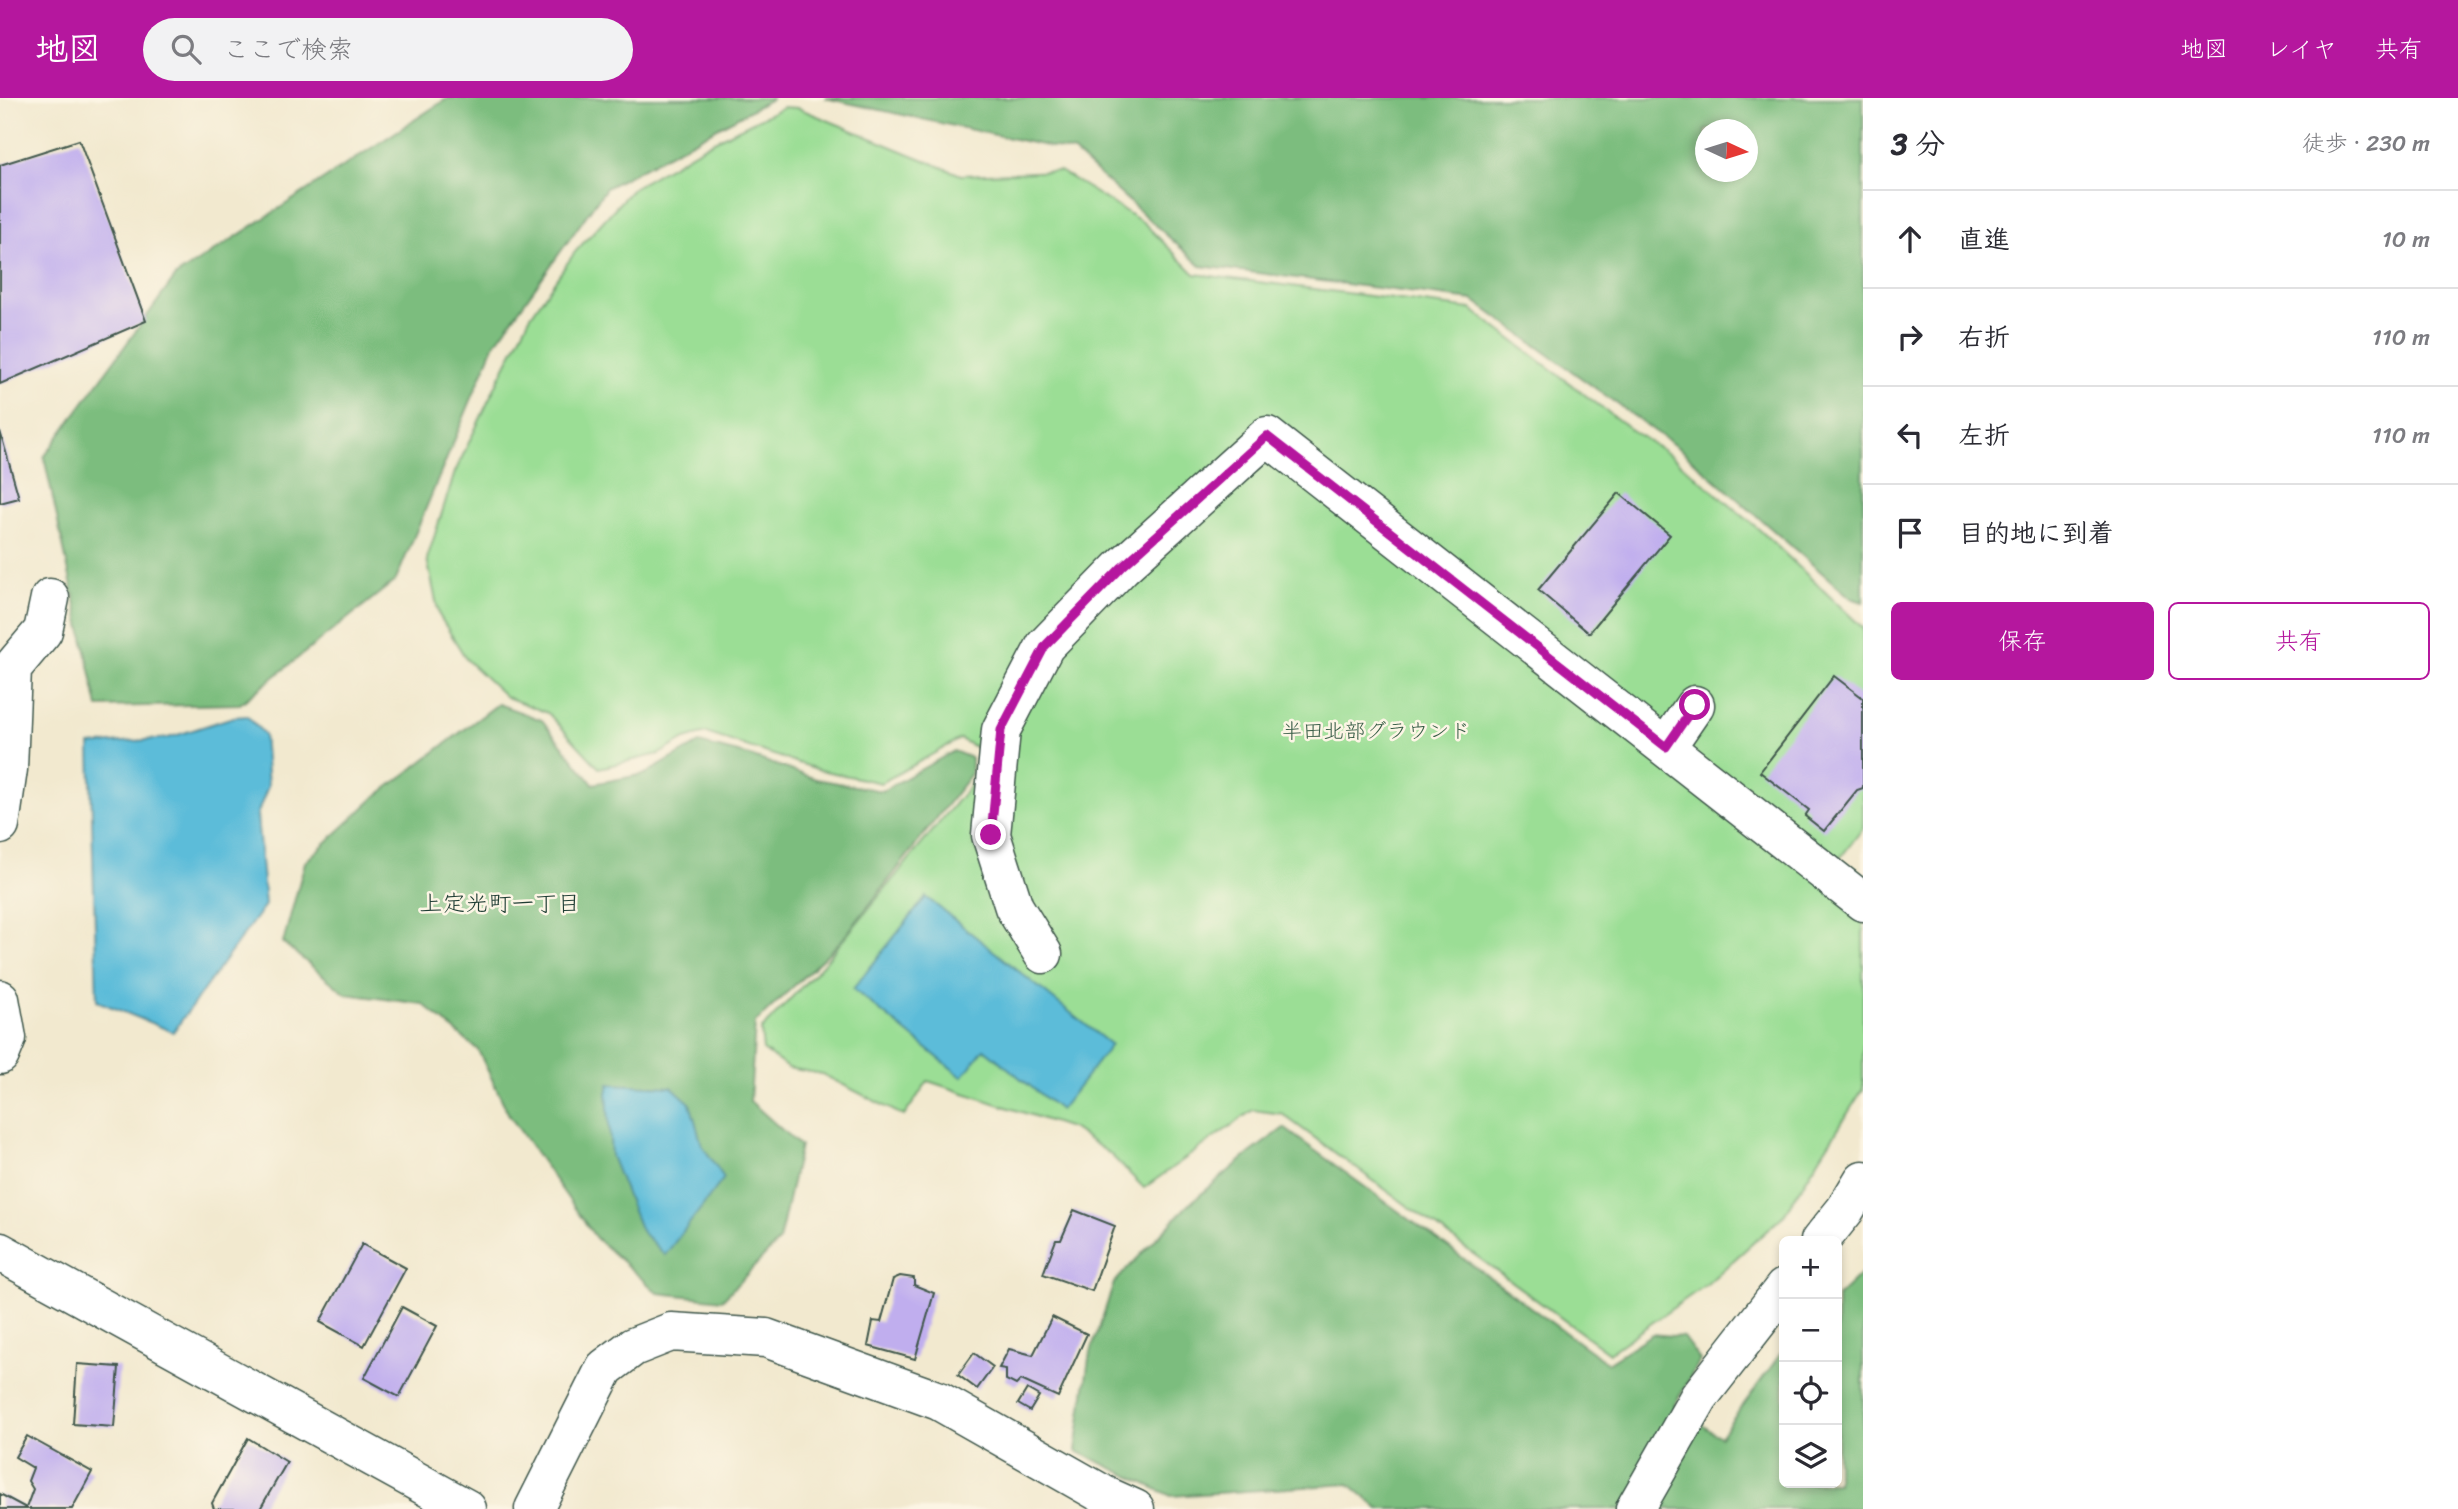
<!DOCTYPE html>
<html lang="ja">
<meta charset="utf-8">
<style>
body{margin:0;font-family:Sriracha,"Klee One",sans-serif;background:#f2f2f3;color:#2b2b33}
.controls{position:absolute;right:21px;bottom:21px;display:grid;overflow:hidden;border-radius:10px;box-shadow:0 4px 10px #0003}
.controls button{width:63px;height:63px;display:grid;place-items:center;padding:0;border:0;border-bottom:2px solid #e1e1e2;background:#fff;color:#2b2b33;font:35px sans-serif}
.compass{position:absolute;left:1695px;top:21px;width:63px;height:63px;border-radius:50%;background:#fff;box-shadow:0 4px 10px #0003;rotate:94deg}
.stop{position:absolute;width:21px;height:21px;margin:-16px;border:5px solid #b5179e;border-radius:50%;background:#fff}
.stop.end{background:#b5179e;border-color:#fff;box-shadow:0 2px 7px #0008}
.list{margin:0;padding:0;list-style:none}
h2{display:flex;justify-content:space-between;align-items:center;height:91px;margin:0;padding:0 28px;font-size:30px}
h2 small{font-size:23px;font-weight:400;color:#7c7c81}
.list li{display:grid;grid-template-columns:46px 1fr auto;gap:21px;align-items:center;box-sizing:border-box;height:98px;padding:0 28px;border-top:2px solid #e1e1e2}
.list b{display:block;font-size:26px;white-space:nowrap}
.list em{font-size:23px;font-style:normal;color:#7c7c81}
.actions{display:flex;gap:14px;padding:21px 28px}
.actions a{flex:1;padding:16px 0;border:2px solid #b5179e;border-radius:10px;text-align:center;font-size:24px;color:#b5179e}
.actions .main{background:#b5179e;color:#fff}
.icon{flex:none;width:38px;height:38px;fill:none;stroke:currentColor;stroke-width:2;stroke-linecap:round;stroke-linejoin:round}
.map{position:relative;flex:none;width:1863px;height:1411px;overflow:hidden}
header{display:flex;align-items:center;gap:42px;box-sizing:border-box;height:98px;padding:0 35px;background:#b5179e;color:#fff}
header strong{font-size:33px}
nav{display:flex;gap:38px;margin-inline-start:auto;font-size:24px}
.search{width:490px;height:63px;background:#f2f2f3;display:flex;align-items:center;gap:18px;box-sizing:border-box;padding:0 24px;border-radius:38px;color:#7c7c81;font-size:26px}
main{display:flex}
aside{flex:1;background:#fff}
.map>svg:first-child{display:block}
</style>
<header>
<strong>地図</strong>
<div class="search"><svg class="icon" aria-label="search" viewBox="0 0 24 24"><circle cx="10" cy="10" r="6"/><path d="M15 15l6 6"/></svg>ここで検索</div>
<nav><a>地図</a><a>レイヤ</a><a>共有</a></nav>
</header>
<main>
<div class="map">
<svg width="1863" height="1411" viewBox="0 0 1863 1411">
<rect width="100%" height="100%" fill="#fcf5e5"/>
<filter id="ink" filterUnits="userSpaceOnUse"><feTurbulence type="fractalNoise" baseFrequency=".0143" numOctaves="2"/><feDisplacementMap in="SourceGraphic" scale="14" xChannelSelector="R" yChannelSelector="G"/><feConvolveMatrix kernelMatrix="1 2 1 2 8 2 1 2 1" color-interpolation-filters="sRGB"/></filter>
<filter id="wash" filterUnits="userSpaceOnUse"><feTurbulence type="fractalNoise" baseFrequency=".00686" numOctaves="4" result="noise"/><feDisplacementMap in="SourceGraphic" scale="28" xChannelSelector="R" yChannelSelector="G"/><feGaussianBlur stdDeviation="1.57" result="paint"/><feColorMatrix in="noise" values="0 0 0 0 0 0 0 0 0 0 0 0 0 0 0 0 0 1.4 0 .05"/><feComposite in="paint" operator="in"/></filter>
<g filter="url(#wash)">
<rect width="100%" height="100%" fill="#f2e9cf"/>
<!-- green -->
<path fill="#9bde95" stroke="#5d8e64" stroke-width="2" d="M 783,9 L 798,10 L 961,77 L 1060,73 L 1144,125 L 1195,176 L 1471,211 L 1629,330 L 1675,361 L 1761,433 L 1863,530 L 1863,730 L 1822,784 L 1863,813 L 1863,991 L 1783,1118 L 1707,1186 L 1609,1255 L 1282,1016 L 1253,1012 L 1144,1090 L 1110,1056 L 1073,1031 L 928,983 L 904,1018 L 822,976 L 788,970 L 763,952 L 761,932 L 824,865 L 981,674 L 981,652 L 960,641 L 881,685 L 820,672 L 706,635 L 685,641 L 659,656 L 599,670 L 548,615 L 506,599 L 467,562 L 439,517 L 427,461 L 455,374 L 496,287 L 530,219 L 575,154 L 633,90 L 712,44 Z"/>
<!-- forest -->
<path fill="#7cbd7e" stroke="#4e7d59" stroke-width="2" fill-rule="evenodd" d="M 448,0 L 773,0 L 606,90 L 494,247 L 396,482 L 240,606 L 98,609 L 44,359 L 176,178 Z
M 825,0 L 1863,0 L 1863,504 L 1851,500 L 1681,352 L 1473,202 L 1201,168 L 1074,54 ZM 1706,32 L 1748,32 L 1748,74 L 1706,74 Z
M 498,606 L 542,622 L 593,686 L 645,676 L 699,645 L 750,658 L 816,681 L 882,693 L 954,653 L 971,660 L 971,676 L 842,842 L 755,925 L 750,1003 L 800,1048 L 779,1143 L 722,1202 L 658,1195 L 596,1140 L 509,1017 L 478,952 L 423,906 L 346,896 L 283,845 L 305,764 L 374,700 Z
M 1284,1030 L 1607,1265 L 1652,1236 L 1683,1239 L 1700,1262 L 1674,1308 L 1720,1339 L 1784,1251 L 1784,1385 L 1837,1385 L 1837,1199 L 1863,1174 L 1863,1411 L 1379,1411 L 1349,1386 L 1171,1398 L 1076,1353 L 1089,1260 L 1114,1185 L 1187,1108 L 1250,1055 Z"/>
<!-- water -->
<path fill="#5bbcd9" stroke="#3d7c86" stroke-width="2" d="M 247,618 L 264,636 L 268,688 L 257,717 L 265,807 L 173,934 L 97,903 L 90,647 L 168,640 L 233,619 Z
M 926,799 L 1111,947 L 1060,1012 L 984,951 L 962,979 L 853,891 Z
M 609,986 L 672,989 L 690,1005 L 702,1047 L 724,1080 L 665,1157 L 641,1133 L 611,1058 L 607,995 Z"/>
<g id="blocks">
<!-- building -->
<path fill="#c0aeee" d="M 79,42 L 146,223 L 0,286 L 0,67 Z
M 0,333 L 19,400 L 0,405 Z
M 1619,395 L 1670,437 L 1589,535 L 1538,492 Z
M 1834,578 L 1863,600 L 1863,690 L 1857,692 L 1824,733 L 1805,718 L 1809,712 L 1760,674 Z
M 1074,1112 L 1115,1128 L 1092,1193 L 1043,1176 L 1056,1142 L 1061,1142 Z
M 362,1146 L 406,1170 L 364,1248 L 320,1224 Z
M 900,1178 L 914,1180 L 914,1187 L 934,1195 L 915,1261 L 868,1248 L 873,1223 L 881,1224 L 893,1181 Z
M 402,1209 L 437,1228 L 399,1299 L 364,1280 Z
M 1052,1219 L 1087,1236 L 1058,1299 L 1021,1282 L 1016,1287 L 1006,1282 L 1006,1271 L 999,1270 L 1009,1251 L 1033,1257 Z
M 974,1255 L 993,1269 L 977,1291 L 958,1277 Z
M 77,1266 L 119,1269 L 114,1329 L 73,1326 Z
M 1027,1291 L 1039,1298 L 1030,1313 L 1018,1306 Z
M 27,1338 L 92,1374 L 72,1411 L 0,1411 L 0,1396 L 26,1410 L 33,1391 L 28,1383 L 33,1370 L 15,1359 Z
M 248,1340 L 287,1364 L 260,1411 L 214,1411 L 212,1405 Z"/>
</g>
</g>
<g filter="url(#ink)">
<use href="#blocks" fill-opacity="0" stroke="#3f574b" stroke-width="2"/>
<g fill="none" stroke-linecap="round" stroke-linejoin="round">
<!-- minor casing -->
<g stroke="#3f574b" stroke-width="41">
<path id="minor" d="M 1666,649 L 1695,607
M 0,727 L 8,671 L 12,570 L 43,533 L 50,500
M 1043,856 L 1014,809 L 991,737 L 1001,632 L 1045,548 L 1122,469 L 1267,338 L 1863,804
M 0,901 L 7,940 L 0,957
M 1820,1143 L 1845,1112 L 1863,1082
M 0,1154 L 467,1411
M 534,1411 L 605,1270 L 633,1249 L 671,1234 L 766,1240 L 939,1303 L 1106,1398 L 1135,1411
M 1635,1411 L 1699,1299 L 1784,1190"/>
</g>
<!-- minor -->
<use href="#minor" stroke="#fff" stroke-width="38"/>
</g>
</g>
<g fill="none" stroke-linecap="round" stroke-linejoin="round" filter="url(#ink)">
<!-- route -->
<path stroke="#b5179e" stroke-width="9" d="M 991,737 L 1001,632 L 1045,548 L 1122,469 L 1267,338 L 1666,649 L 1695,607"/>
</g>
<g text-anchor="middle" stroke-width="5" stroke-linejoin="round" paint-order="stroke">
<!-- park labels -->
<g font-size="21" fill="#385d47" stroke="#fcf5e5">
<text x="1376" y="640">半田北部グラウンド</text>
</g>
<!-- neighbourhood labels -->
<g font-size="23" fill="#1f3d34" stroke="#fcf5e5">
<text x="500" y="813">上定光町一丁目</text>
</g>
</g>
</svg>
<div class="controls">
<button>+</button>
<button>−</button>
<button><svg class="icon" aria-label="locate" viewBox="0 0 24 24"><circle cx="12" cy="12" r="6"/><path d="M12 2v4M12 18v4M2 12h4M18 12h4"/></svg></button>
<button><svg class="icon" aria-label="layers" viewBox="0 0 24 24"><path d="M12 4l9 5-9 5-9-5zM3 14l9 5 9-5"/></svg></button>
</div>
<svg class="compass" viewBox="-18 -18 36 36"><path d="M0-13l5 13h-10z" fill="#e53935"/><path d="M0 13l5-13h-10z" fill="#7c7c81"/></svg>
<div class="stop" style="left:1695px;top:607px"></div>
<div class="stop end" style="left:991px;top:737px"></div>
</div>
<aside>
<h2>3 分<small>徒歩 · 230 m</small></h2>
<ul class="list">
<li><svg class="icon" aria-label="ahead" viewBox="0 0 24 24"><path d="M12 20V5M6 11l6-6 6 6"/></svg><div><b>直進</b></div><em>10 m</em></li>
<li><svg class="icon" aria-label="right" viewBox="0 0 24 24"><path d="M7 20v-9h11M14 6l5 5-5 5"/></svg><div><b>右折</b></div><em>110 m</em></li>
<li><svg class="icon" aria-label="left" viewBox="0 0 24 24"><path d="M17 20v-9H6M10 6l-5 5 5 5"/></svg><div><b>左折</b></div><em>110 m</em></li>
<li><svg class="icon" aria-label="arrive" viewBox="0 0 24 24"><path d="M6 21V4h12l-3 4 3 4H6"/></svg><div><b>目的地に到着</b></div></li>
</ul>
<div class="actions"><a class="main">保存</a><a>共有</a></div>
</aside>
</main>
